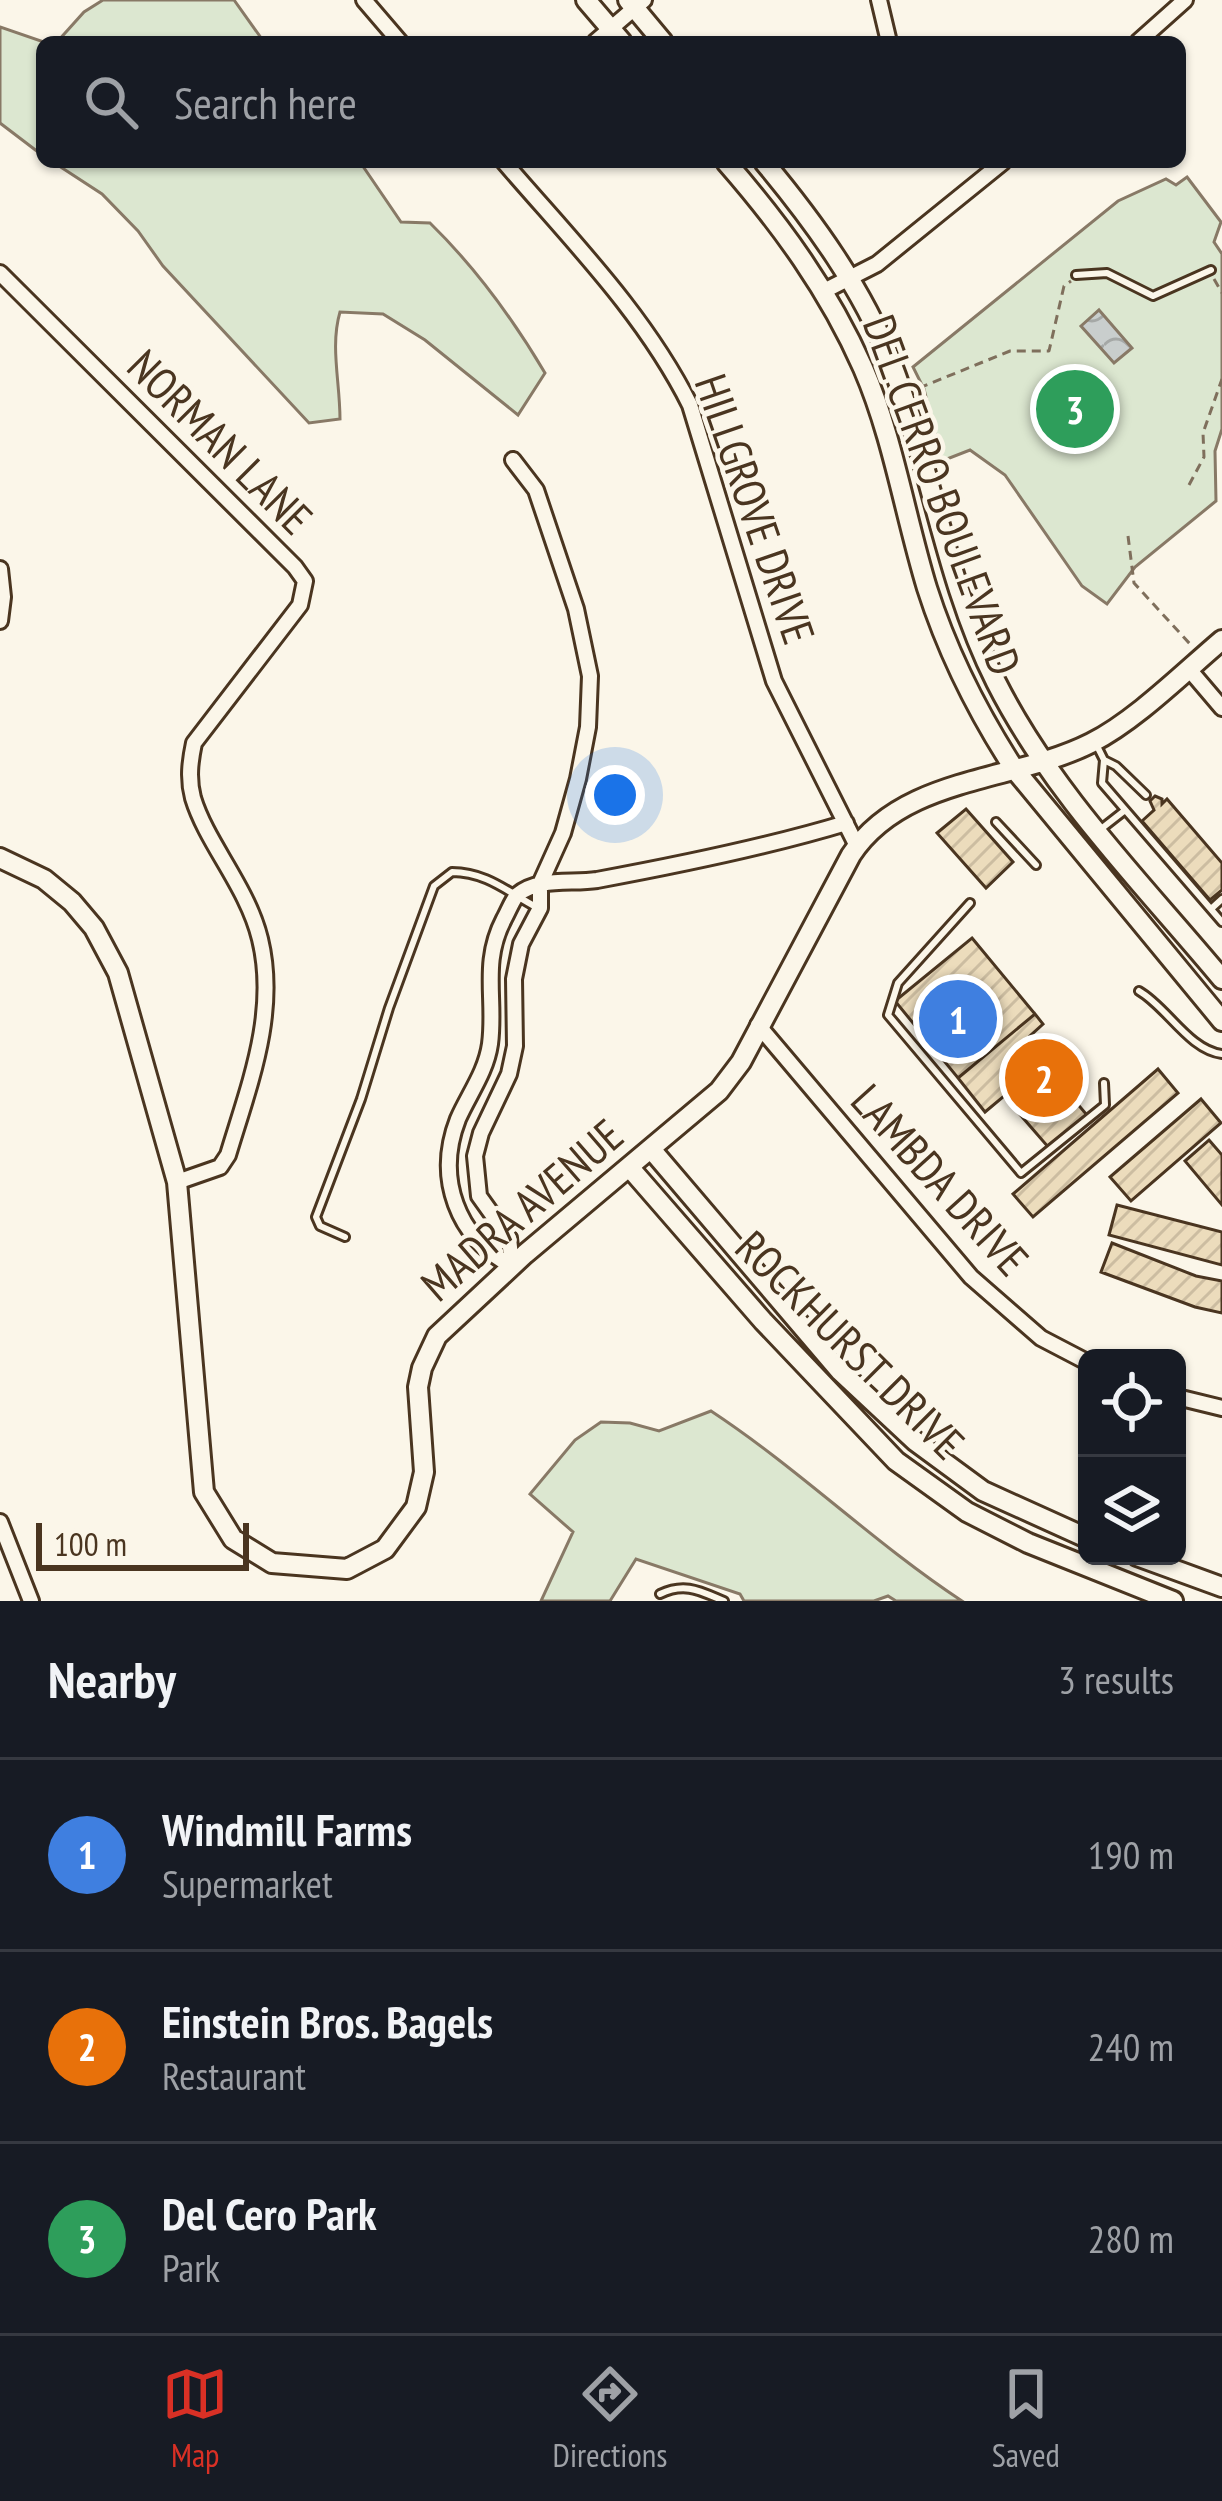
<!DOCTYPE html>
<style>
body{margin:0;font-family:"PT Sans Narrow",sans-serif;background:#20242c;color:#f1f3f6}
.controls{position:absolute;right:36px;bottom:36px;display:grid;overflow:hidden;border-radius:18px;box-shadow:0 3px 9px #0004}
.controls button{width:108px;height:108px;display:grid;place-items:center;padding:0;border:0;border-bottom:3px solid #363941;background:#171b24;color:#f1f3f6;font:60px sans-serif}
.scale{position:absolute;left:36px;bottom:30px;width:213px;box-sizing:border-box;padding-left:12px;border:6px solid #4a3520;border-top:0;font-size:33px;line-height:42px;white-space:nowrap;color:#4a3520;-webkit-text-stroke:9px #fbf6e9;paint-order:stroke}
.you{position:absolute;left:615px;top:795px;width:42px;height:42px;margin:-30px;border:9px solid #fff;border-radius:50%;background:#1a73e8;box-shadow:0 0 0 18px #1a73e833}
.badge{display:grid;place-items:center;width:78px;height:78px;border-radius:50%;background:#d93025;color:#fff;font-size:39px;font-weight:700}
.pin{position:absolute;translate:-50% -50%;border:6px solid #fff;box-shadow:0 3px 12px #0006}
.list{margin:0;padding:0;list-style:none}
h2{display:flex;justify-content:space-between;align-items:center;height:156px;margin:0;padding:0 48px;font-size:51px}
h2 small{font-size:39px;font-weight:400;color:#9ea1a6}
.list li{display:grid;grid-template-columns:78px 1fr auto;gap:36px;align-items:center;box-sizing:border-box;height:192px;padding:0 48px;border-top:3px solid #363941}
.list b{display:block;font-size:45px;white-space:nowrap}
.list p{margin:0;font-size:39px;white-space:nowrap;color:#9ea1a6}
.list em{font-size:39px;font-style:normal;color:#9ea1a6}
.icon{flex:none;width:66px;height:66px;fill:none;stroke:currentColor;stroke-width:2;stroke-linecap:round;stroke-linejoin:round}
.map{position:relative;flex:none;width:1222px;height:1601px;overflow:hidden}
.search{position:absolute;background:#171b24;box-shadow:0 3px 9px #0004;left:36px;right:36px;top:36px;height:132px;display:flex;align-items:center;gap:30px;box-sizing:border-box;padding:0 42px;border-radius:18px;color:#9ea1a6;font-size:45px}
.sheet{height:732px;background:#171b24}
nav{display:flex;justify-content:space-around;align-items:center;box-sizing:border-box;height:168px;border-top:3px solid #363941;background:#171b24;font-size:33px;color:#9ea1a6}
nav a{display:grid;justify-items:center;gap:6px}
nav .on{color:#d93025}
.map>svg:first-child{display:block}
</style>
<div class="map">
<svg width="1222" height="1601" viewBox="0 0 1222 1601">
<defs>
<pattern id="water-waves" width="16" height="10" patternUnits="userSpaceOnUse" patternTransform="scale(3)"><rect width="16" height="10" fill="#c9cecd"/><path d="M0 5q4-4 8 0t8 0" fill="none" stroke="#a5a8a6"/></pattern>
<pattern id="building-hatch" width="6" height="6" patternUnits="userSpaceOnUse" patternTransform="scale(3)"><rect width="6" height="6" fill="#ecdcbc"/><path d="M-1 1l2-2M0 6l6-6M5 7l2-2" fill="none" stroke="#ccbda1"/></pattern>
</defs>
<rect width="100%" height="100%" fill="#fbf6e9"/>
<!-- green -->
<path fill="#dce7d0" stroke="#887966" stroke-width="3" d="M 103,0 L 234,0 L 264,42 L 57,42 L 84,12 Z
M 0,27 L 44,42 L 42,155 L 0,123 Z
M 53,162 L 360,162 L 401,222 L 430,223 C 475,267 513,319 545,373 L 518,415 L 425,340 L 383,314 L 340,312 C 330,346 340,382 340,419 L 309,423 L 163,266 L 138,231 L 102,194 Z
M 1187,177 L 1221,222 L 1214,242 L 1222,254 L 1222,429 L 1215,451 L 1216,501 L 1135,567 L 1107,604 L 1082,586 L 1005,475 L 970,450 L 942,461 L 924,389 L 913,367 L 1118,201 L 1166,179 L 1176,185 Z
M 711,1411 C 799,1469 874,1543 962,1601 L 896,1601 L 888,1596 L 874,1601 L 744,1601 L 740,1594 L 636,1559 L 610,1601 L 541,1601 L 573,1532 L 530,1494 L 575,1440 L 601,1422 L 630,1423 L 659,1431 Z"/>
<!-- water -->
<path fill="url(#water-waves)" stroke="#887966" stroke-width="3" d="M 1099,310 L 1132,348 L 1114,363 L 1081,326 Z"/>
<!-- building -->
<path fill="url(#building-hatch)" stroke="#4a3520" stroke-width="3" d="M 1155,796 L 1162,799 L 1162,804 L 1167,799 L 1222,863 L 1222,890 L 1210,900 L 1142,821 L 1154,810 L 1150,801 Z
M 966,809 L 1013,862 L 986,888 L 937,833 Z
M 972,938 L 1035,1014 L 958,1078 L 895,1001 Z
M 1035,1014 L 1043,1024 L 1030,1036 L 1039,1047 L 1033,1052 L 1087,1115 L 1049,1148 L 1004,1096 L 985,1112 L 958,1078 Z
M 1158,1069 L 1178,1093 L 1033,1217 L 1013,1194 Z
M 1201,1099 L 1221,1123 L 1131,1201 L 1110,1177 Z
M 1209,1140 L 1222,1155 L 1222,1205 L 1185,1161 Z
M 1117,1205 L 1222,1232 L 1222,1265 L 1109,1235 Z
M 1112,1243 L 1196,1276 L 1222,1281 L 1222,1313 L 1195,1307 L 1101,1272 Z"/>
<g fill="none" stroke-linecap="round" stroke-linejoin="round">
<!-- lane casing -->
<g stroke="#4a3520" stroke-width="12">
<path id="lane" d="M 1076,275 L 1107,273 L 1153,296 L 1211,270
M 1096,744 L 1104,760 L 1102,783 L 1222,922
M 1104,760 L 1116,766 L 1146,795
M 996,822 L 1036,865
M 1101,829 L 1124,811
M 970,903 L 898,983 L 888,1015 L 1021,1173 L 1105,1105 L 1104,1083
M 1211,909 L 1222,899
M 1139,991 C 1167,1007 1189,1050 1222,1054
M 345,1237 L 320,1226 L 316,1217 L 361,1099 L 389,1008 L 434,886 L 452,872 C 486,872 508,892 536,907
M 660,1594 C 685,1582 700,1591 724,1601"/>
</g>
<!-- street casing -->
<g stroke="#4a3520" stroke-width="20">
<path id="street" d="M 364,0 L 400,42
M 879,0 L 889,42
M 595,42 L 644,0
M 1138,42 L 1185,0
M 504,162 C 570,239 644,313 690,405 L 774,681 L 857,846
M 0,273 L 295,567 L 305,581 L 300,605 L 194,743 C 190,762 188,779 193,798 C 207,844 247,886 260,939 C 278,1013 249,1085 228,1155 L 220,1167 L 177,1182
M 824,291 L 877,264 L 1003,162
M 0,569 L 3,597 L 0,621
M 1188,668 L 1222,708
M 758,1025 L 971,1277 L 1041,1338 L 1087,1362
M 512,1266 L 509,1238 L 479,1196 L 475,1156 L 481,1133 L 509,1074 L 515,1046 L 514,979 L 521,944 L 540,908 L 540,884 L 563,833 L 578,779 L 588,727 L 590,676 L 576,609 L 536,490 L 513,460
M 512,1266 C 457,1238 435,1178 458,1119 C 469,1094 486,1072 490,1044 C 496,999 481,963 504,919 C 508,912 512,901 517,895 C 538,877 571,884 597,880 C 678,865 767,847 846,823
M 1177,1397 L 1222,1408
M 0,1522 L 31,1601"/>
</g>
<!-- secondary casing -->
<g stroke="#4a3520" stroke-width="24">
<path id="secondary" d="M 586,0 L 622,42
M 628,0 L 663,42
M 726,162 C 781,225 829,291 863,368 C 893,437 905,516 927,588 C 948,654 978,713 1015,770 L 1222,1021
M 764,162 C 814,222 862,288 891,362 C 931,466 945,581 996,682 C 1052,793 1143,884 1222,979
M 0,858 L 44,879 L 72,902 L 94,928 L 118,973 L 177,1182 L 204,1492 L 233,1539 L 272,1563 L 347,1569 L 385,1549 L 416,1507 L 424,1472 L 418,1387 L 422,1368 L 437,1336 L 525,1254 L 719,1091 L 741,1062 L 851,855 C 903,776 1014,782 1091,743 C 1135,721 1183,673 1222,640
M 651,1149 L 840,1371 L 915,1441 L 983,1491 L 1087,1538
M 630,1168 L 763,1321 L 896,1461 L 967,1512 L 1028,1543 L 1173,1601
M 1137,1556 L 1222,1587"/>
</g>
<!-- path -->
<path stroke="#7f6f5c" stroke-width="3" stroke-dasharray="9 6" stroke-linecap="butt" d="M 1214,279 L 1222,293
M 919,388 L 1010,351 L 1049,351 L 1064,286 L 1071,281
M 1189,485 L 1204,457 L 1203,433 L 1222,379
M 1128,536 L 1134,583 L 1190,644"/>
<!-- lane -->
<use href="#lane" stroke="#fbf6e9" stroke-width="6"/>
<!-- street -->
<use href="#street" stroke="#fbf6e9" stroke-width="14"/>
<!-- secondary -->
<use href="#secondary" stroke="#fbf6e9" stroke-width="18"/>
</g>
<g text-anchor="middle" stroke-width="9" stroke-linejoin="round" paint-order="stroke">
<!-- street labels -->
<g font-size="45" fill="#4a3520" stroke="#fbf6e9">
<text transform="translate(220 442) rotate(45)" y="16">NORMAN LANE</text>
<text transform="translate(942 495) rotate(70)" y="16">DEL CERRO BOULEVARD</text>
<text transform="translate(755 509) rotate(71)" y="16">HILLGROVE DRIVE</text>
<text transform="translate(940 1180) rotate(48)" y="16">LAMBDA DRIVE</text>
<text transform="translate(522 1210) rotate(-41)" y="16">MADRA AVENUE</text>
<text transform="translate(850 1345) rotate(45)" y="16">ROCKHURST DRIVE</text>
</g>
</g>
</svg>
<div class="controls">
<button><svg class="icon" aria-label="locate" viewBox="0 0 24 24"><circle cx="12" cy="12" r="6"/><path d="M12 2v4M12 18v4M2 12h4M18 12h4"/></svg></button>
<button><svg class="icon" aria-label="layers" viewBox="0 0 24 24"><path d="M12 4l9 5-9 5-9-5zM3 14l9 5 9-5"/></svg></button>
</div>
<div class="scale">100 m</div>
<div class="you"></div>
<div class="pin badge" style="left:958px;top:1019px;background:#3f7fe0">1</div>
<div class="pin badge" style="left:1044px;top:1078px;background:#e8710a">2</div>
<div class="pin badge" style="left:1075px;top:409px;background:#2e9e5b">3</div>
<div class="search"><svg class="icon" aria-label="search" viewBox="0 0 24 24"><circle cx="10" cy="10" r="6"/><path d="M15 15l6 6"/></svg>Search here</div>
</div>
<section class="sheet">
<h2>Nearby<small>3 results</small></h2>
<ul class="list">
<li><span class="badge" style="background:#3f7fe0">1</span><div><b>Windmill Farms</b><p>Supermarket</p></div><em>190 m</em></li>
<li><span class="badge" style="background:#e8710a">2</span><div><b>Einstein Bros. Bagels</b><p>Restaurant</p></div><em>240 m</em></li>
<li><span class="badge" style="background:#2e9e5b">3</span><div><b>Del Cero Park</b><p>Park</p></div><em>280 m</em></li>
</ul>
</section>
<nav>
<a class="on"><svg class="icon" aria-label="map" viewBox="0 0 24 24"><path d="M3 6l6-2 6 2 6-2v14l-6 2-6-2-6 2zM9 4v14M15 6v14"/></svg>Map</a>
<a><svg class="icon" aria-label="directions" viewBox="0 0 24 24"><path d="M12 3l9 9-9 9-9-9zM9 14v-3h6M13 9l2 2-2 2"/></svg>Directions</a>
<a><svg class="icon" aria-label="saved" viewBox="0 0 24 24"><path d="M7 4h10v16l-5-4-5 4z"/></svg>Saved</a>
</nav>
